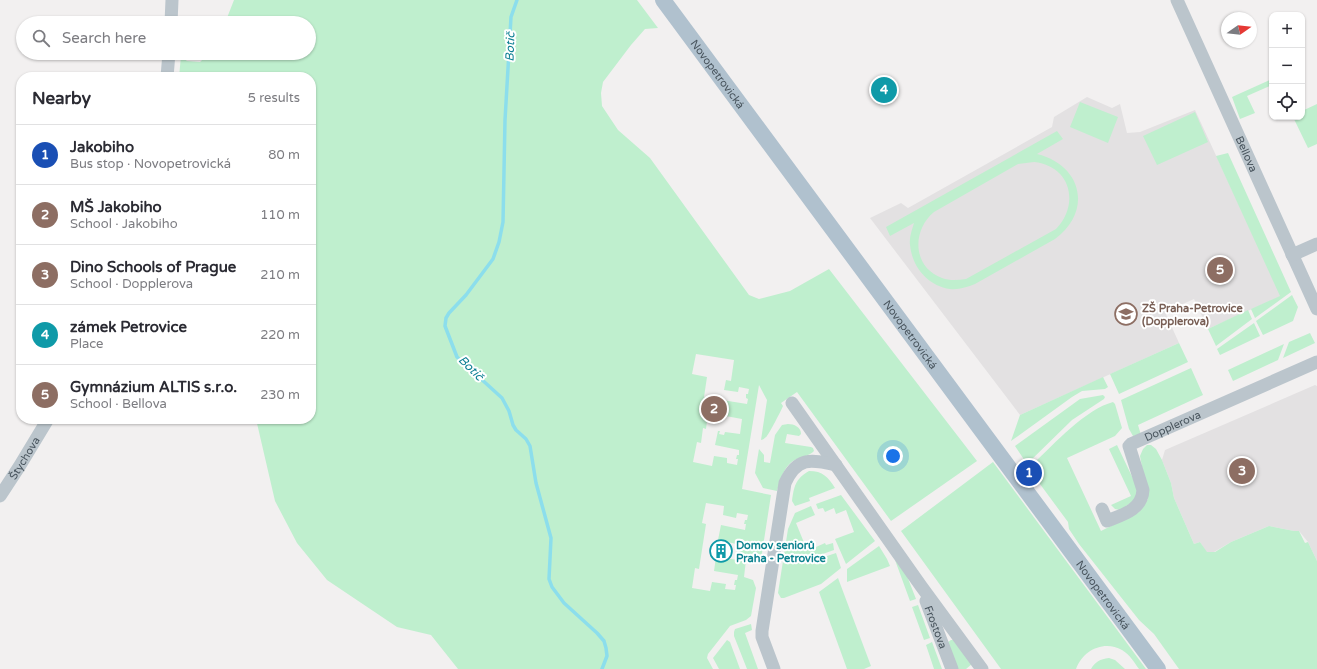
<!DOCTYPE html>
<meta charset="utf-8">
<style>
body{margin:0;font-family:"Varela Round",sans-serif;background:#f2f2f3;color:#2b2b33}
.controls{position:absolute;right:12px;top:12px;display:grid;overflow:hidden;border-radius:8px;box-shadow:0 1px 3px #0004}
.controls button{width:36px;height:36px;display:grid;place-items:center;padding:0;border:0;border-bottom:1px solid #e1e1e2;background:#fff;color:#2b2b33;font:20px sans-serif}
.compass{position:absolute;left:1221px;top:12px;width:36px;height:36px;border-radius:50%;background:#fff;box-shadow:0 1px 3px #0004;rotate:76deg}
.you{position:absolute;left:893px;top:456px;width:14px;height:14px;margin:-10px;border:3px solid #fff;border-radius:50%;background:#1a73e8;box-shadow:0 0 0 6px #1a73e833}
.badge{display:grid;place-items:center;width:26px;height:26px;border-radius:50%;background:#7c3aed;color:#fff;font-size:13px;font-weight:700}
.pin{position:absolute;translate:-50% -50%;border:2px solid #fff;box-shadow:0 1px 4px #0006}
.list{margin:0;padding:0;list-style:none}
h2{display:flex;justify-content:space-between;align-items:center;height:52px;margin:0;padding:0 16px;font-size:17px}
h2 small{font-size:13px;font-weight:400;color:#7c7c81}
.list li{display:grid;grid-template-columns:26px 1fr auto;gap:12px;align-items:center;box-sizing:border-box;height:60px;padding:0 16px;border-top:1px solid #e1e1e2}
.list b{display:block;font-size:15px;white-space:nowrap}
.list p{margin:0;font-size:13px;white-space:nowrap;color:#7c7c81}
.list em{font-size:13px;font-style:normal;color:#7c7c81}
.icon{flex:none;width:22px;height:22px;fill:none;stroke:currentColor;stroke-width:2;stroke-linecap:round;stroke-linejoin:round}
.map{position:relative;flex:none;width:1317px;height:669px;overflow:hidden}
.search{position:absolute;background:#fff;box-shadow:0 1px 3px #0004;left:16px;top:16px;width:300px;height:44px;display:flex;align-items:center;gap:10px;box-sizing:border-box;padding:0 14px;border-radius:22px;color:#7c7c81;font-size:15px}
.panel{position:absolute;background:#fff;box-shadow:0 1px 3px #0004;left:16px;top:72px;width:300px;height:352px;border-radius:16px}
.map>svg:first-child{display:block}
</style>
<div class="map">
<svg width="1317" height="669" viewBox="0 0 1317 669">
<rect width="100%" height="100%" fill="#f2f0f0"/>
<!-- education -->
<path fill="#e3e1e2" d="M 1087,97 L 1112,108 L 1120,104 L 1127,133 L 1140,132 L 1195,110 L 1281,296 L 1208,329 L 1194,299 L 1165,312 L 1179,343 L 1020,415 L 870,218 L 901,203 L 908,208 L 1052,127 L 1054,117 Z
M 1315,385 L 1317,386 L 1317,561 L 1308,542 L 1299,531 L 1294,531 L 1269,526 L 1231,542 L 1214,552 L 1207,553 L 1200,542 L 1194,544 L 1174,498 L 1171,483 L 1162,460 L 1165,450 Z"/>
<!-- green -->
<path fill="#bfefce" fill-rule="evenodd" d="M 234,0 L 637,0 L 658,28 L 645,29 L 631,45 L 603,82 L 601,93 L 602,106 L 618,130 L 650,158 L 749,295 L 759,299 L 790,291 L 829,269 L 977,461 L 891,521 L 797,392 L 781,403 L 783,406 C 782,409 769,434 767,436 C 764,439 764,439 761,440 L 767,400 L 759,385 L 742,489 L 771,495 L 762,553 C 759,559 752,560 746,560 L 744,577 L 753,580 L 756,588 L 751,616 L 746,620 L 730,626 L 708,654 L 707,658 L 713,669 L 458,669 L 431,635 L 397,627 L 327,580 L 297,543 L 275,501 L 256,419 L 311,419 L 311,77 L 179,77 L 181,56 L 187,61 L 200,62 L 209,53 L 309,53 L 309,23 L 225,23 ZM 696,354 L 734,360 L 731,381 L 726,380 L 724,390 L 738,392 L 739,387 L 749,389 L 748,394 L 746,394 L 746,398 L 748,399 L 747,404 L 722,400 L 720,415 L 742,419 L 740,434 L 725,432 L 724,435 L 719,434 L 720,431 L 718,431 L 715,445 L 739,450 L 739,455 L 737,455 L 736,459 L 738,459 L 737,465 L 727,463 L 727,458 L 714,456 L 712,466 L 693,462 L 697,442 L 701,443 L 703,428 L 706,429 L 708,413 L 705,412 L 708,398 L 704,397 L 707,377 L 692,374 ZM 706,503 L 724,506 L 723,515 L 736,518 L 737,513 L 748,515 L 747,520 L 745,520 L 744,524 L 746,524 L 745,530 L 721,525 L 718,540 L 741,545 L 738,560 L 724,558 L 723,561 L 718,560 L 719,557 L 716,557 L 714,571 L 738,575 L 737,580 L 735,580 L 734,585 L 736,585 L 735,590 L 725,589 L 726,584 L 712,582 L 710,591 L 692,588 L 695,568 L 699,569 L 706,524 L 702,523 Z
M 1272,79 L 1272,85 L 1247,96 L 1255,113 L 1240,119 L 1232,97 Z
M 1080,102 L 1118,117 L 1108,143 L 1070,127 Z
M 1317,104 L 1317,144 L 1308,148 L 1293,117 L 1302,117 L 1302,111 Z
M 1195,112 L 1208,142 L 1157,165 L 1143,136 Z
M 1057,131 L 1063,139 L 1037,154 C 1082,165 1093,211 1055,239 L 975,284 C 967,287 959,290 950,289 C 928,286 912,267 910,245 C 909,237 912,230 914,223 L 890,236 L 886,227 ZM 1034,162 C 1071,166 1080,204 1056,229 L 966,279 C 958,280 950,281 942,278 C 912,267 912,230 934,212 L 1018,164 Z
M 1228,153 L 1291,292 L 1255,318 L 1251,309 L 1280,296 L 1216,156 Z
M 1292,295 L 1298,307 L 1293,321 L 1263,335 L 1256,321 Z
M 1248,310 L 1252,319 L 1216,346 L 1208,329 Z
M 1254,323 L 1260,336 L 1220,355 L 1217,349 Z
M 1310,333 L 1315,343 L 1283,358 L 1289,342 Z
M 1179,343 L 1188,362 L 1119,394 L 1110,374 Z
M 1284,344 L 1278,360 L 1233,381 L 1228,370 Z
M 1191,368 L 1203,395 L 1138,425 L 1141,435 L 1133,436 L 1129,429 L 1121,400 Z
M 1103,377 L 1108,387 L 1105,389 L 1082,391 L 1072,397 L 1011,441 L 1020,415 Z
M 1103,395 L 1105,397 L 1104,399 L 1072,420 L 1027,464 L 1015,446 L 1080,399 Z
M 1113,402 L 1115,404 L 1122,428 L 1115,436 L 1067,458 L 1101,531 L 1139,512 L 1148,499 L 1140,456 L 1143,449 L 1147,445 L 1151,445 L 1156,449 L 1162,460 L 1171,483 L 1174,498 L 1194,544 L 1200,542 L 1207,552 L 1215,552 L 1231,542 L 1269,526 L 1294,531 L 1299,531 L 1305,543 L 1308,542 L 1317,561 L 1317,669 L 1179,669 L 1154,634 L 1139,620 L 1079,544 L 1069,529 L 1068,522 L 1037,480 L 1039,478 L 1032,467 L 1034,463 C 1054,444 1086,409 1113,402 Z
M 788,424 C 794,424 801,427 801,434 L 799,436 L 787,434 L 785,443 L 811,447 L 813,448 L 814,451 C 810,455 803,457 797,459 C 784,464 781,479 777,491 L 763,488 L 755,473 L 759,449 L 764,455 L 764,462 L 770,463 L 775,435 L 782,425 Z
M 1117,445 L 1137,487 L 1137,499 L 1120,510 L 1115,509 L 1111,505 L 1131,496 L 1109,449 Z
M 993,462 L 1146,669 L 1139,669 C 1134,662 1130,655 1122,650 C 1104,640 1083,650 1076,669 L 1001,669 L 901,531 Z
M 809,471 C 823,471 828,477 835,488 L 809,498 L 810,501 L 795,506 L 792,501 C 794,487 795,479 809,471 Z
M 841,495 L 875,541 L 846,564 L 835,539 L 854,532 L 846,510 L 836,514 L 834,508 L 825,512 L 823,508 L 818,509 L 816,504 Z
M 811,506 L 815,515 L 796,523 L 805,545 L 814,541 L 816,547 L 825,543 L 826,545 L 833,543 L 834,550 L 817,556 L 818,559 L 836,553 L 841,568 L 821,584 L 784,598 L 781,598 L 778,593 L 788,529 L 795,513 Z
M 879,546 L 887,559 L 890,566 L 847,582 L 847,569 Z
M 895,560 L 907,576 L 916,599 L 910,601 Z
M 838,578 L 871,666 L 864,669 L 847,669 L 819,592 Z
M 918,605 L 930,638 L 924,640 L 912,607 Z
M 751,624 L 752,630 L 745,633 L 758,669 L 747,669 L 734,636 L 734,632 L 735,629 Z
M 727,640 L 730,642 L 740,669 L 719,669 L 713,658 Z
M 951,640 L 953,640 L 972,664 L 966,669 L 955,669 L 948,642 Z
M 932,642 L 942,669 L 934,669 L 926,645 Z
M 1109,658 L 1115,660 L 1125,669 L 1091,669 C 1095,662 1100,659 1109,658 Z"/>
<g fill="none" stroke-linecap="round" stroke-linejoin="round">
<!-- stream -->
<path stroke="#8cdeec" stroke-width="3.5" d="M 517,0 L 511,17 L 505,120 L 503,222 L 499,242 L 493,259 L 466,295 L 449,313 L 446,318 L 445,326 L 457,357 L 502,398 L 509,411 L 513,425 L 516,430 L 526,439 L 530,446 L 536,483 L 551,538 L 549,579 L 552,587 L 564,603 L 597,633 L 604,641 L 606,648 L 607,656 L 602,669"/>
<!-- minor -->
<g stroke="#bbc5cc" stroke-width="13">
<path id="s1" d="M 1177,0 L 1317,309"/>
<path d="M 171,23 L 172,0"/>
<path d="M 167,77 L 169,53"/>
<path d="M 1292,255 L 1317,244"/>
<path d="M 792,403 L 921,586 L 982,669"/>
<path id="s2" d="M 0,496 L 19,467 L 48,419"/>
<path id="s3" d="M 1102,509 L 1107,521 C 1122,515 1142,510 1143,490 L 1129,446 L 1131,444 L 1317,362"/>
<path id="s4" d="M 926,601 L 952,669"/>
<path d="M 774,669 L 762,637 L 762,631 L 785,483 C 797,457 810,459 836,465"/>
</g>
<!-- major -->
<path stroke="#b0c1ce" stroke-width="16" id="s5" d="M 663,0 L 1158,669"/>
</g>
<!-- icons -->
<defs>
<g id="school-ring" transform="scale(1.15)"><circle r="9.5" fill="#fff" stroke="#8d6e63" stroke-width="1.5"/><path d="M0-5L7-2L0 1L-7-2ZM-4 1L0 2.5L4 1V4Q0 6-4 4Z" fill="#8d6e63"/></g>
<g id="building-ring" transform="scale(1.15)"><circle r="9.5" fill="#fff" stroke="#0f9aa8" stroke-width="1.5"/><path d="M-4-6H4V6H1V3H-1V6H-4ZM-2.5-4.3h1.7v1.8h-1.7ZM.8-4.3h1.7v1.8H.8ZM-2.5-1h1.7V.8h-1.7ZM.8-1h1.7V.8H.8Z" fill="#0f9aa8"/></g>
</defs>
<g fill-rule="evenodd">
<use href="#school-ring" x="1126" y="314"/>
<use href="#building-ring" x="721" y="551"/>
</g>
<g text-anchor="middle" stroke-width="4" stroke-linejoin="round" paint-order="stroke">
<!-- street labels -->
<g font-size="11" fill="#48545d" stroke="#fff">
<text dy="4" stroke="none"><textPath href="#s5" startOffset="92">Novopetrovická</textPath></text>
<text dy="4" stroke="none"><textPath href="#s1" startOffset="169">Bellova</textPath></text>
<text dy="4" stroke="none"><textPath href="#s5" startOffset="416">Novopetrovická</textPath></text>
<text dy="4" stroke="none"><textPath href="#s3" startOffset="158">Dopplerova</textPath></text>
<text dy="4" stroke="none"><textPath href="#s2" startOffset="45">Štychova</textPath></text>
<text dy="4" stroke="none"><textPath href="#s5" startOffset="740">Novopetrovická</textPath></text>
<text dy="4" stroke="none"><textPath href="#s4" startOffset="28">Frostova</textPath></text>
</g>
<!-- education labels -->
<g font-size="11" font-weight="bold" fill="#785e54" stroke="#fff" text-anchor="start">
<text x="1142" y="312">ZŠ Praha-Petrovice<tspan x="1142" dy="13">(Dopplerova)</tspan></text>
</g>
<!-- culture labels -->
<g font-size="11" font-weight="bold" fill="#0d838f" stroke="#fff" text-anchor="start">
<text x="736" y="549">Domov seniorů<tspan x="736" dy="13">Praha - Petrovice</tspan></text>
</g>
<!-- water labels -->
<g font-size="12" font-style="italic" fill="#0e8094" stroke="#fff">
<text transform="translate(510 47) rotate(-88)" y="4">Botič</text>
<text transform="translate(471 368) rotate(45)" y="4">Botič</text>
</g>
</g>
</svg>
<div class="controls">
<button>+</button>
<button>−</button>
<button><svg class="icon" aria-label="locate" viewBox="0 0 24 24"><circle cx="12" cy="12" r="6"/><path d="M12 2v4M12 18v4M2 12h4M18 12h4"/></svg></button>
</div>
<svg class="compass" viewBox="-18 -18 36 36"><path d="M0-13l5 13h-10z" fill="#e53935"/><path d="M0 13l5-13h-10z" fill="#7c7c81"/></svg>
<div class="you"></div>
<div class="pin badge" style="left:1029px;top:473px;background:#1a4fb4">1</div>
<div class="pin badge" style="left:714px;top:409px;background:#8d6e63">2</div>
<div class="pin badge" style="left:1242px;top:471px;background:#8d6e63">3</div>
<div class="pin badge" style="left:884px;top:90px;background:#0f9aa8">4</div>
<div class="pin badge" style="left:1220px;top:270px;background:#8d6e63">5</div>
<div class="search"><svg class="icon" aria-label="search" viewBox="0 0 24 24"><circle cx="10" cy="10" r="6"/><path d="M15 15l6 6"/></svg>Search here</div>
<section class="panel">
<h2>Nearby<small>5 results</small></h2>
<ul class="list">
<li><span class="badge" style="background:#1a4fb4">1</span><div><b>Jakobiho</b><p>Bus stop · Novopetrovická</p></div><em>80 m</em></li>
<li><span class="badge" style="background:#8d6e63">2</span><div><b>MŠ Jakobiho</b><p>School · Jakobiho</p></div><em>110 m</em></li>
<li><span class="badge" style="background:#8d6e63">3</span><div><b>Dino Schools of Prague</b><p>School · Dopplerova</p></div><em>210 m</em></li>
<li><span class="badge" style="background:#0f9aa8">4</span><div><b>zámek Petrovice</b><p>Place</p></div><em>220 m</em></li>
<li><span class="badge" style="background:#8d6e63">5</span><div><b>Gymnázium ALTIS s.r.o.</b><p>School · Bellova</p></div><em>230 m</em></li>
</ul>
</section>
</div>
